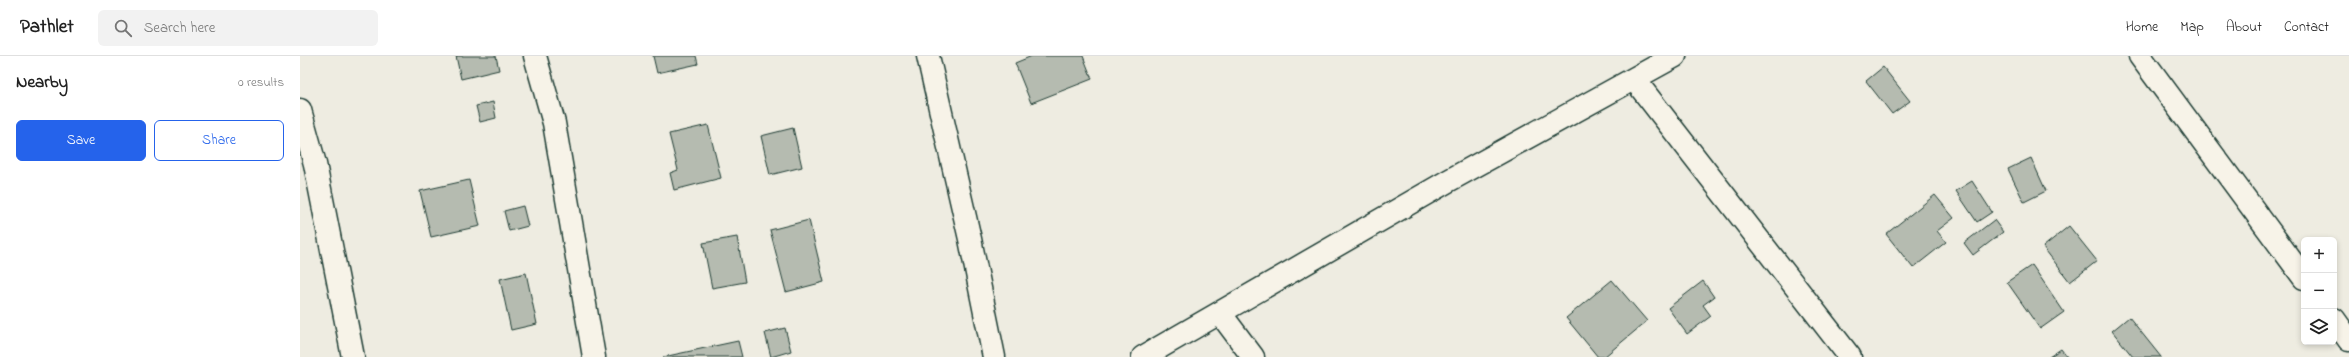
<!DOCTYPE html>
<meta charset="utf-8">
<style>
body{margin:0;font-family:"Indie Flower",sans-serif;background:#f2f2f2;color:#222}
.controls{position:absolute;right:12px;bottom:12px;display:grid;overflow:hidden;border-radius:6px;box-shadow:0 2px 6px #0003}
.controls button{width:36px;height:36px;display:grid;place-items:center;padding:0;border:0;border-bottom:1px solid #e0e0e0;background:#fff;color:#222;font:20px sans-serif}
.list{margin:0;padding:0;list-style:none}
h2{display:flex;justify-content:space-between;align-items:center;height:52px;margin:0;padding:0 16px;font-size:17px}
h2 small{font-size:13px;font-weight:400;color:#767676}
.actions{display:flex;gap:8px;padding:12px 16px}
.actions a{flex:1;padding:9px 0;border:1px solid #2563eb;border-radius:6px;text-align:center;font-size:14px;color:#2563eb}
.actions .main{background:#2563eb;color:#fff}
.icon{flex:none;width:22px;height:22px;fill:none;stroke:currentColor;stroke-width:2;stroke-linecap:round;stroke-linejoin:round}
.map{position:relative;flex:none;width:2049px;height:301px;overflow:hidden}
header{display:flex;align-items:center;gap:24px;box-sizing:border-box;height:56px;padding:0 20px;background:#fff;border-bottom:1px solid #e0e0e0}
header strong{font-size:19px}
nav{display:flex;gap:22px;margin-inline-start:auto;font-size:14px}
.search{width:280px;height:36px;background:#f2f2f2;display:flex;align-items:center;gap:10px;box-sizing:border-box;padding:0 14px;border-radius:6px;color:#767676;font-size:15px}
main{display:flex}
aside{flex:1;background:#fff}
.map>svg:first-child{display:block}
</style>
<header>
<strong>Pathlet</strong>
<div class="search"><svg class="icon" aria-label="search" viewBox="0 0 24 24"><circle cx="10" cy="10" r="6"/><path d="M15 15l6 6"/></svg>Search here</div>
<nav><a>Home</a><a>Map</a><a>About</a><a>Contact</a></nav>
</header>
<main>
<aside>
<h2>Nearby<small>0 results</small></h2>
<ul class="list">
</ul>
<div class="actions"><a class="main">Save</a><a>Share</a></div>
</aside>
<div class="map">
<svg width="2049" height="301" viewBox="0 0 2049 301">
<rect width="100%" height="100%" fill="#eeece1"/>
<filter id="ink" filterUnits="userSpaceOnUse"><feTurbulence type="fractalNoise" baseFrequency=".025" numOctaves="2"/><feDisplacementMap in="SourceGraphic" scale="8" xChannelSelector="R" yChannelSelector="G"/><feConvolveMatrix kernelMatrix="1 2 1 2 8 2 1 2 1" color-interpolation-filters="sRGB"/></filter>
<g filter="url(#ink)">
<!-- building -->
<path fill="#b5bbb0" stroke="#1f3d34" d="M 156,0 L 196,0 L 199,14 L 161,23 Z
M 353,0 L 396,0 L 398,8 L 357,17 Z
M 732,0 L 783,0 L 792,23 L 731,47 L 715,7 Z
M 1583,11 L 1610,45 L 1592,58 L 1566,25 Z
M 193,46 L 196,62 L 180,66 L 176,50 Z
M 408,69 L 421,122 L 374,134 L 370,117 L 378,114 L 369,78 Z
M 493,72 L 502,111 L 470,119 L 461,80 Z
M 1731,102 L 1746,135 L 1724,146 L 1708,113 Z
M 169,124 L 180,170 L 131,181 L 120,135 Z
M 1672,125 L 1692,156 L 1677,166 L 1656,135 Z
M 1635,139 L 1654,162 L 1637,175 L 1646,186 L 1613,212 L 1586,178 Z
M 223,150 L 228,170 L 209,175 L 204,155 Z
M 509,164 L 524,226 L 486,236 L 470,174 Z
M 1694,164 L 1703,176 L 1673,199 L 1664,187 Z
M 1769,170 L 1797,205 L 1770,226 L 1743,191 Z
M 437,181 L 445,226 L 412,232 L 403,187 Z
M 1732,209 L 1764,256 L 1740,273 L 1707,226 Z
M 226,217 L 237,268 L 211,274 L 200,223 Z
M 1312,224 L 1347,265 L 1304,301 L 1298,301 L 1266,262 Z
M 1403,225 L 1414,241 L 1403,249 L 1411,260 L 1387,278 L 1368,252 Z
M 1829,261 L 1861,301 L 1833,301 L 1812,275 Z
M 485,272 L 491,295 L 471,301 L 465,277 Z
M 438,285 L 442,301 L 363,301 Z
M 1761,293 L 1767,301 L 1749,301 Z"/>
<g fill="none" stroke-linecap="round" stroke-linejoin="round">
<!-- minor casing -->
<g stroke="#1f3d34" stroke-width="25">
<path id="minor" d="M 235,0 L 254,67 L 294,301
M 628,0 L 670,183 L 694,301
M 1840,0 L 2004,222
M 1334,23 L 1550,301
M 0,54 L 15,108 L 53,301
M 920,257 L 953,301
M 2034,263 L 2049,284
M 843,301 L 1148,125 L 1375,0"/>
</g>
<!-- minor -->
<use href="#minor" stroke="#f7f3e8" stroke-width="22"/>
</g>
</g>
</svg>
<div class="controls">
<button>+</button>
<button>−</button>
<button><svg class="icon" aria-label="layers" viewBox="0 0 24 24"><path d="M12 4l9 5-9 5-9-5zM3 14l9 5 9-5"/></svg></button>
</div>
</div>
</main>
